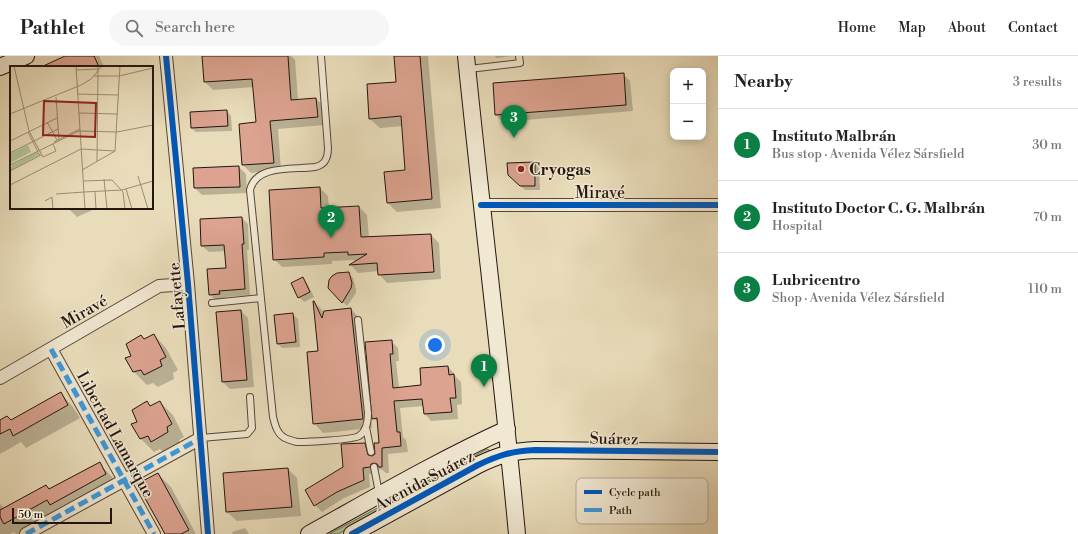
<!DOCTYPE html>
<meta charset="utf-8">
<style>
body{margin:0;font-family:"Libre Bodoni",serif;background:#f6f6f6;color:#222}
.controls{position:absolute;right:12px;top:12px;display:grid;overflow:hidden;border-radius:8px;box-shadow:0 2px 10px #0003}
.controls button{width:36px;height:36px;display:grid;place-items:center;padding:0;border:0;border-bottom:1px solid #e0e0e0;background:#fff;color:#222;font:20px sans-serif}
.scale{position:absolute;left:12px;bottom:10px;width:100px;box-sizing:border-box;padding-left:4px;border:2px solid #24150f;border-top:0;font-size:11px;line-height:14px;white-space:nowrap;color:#24150f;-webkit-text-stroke:3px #f1e8d2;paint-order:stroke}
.you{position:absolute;left:435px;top:289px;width:14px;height:14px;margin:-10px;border:3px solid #fff;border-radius:50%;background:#1a73e8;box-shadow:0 0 0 6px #1a73e833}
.badge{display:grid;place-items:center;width:26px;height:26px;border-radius:50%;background:#0b8043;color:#fff;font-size:13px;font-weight:700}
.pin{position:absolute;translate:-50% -33px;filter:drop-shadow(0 1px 2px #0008)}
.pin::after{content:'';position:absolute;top:21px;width:14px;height:12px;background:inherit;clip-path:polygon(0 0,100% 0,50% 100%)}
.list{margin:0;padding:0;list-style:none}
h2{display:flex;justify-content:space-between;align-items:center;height:52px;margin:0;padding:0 16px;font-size:17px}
h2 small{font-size:13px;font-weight:400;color:#767676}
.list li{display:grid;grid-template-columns:26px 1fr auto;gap:12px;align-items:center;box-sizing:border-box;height:72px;padding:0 16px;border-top:1px solid #e0e0e0}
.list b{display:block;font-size:15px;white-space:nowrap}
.list p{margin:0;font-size:13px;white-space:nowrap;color:#767676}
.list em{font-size:13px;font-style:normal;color:#767676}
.icon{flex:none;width:22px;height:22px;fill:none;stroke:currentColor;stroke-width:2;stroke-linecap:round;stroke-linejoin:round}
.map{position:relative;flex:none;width:718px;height:478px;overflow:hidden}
header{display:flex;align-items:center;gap:24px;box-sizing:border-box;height:56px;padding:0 20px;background:#fff;border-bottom:1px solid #e0e0e0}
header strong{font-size:19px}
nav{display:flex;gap:22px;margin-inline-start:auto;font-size:14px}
.search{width:280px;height:36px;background:#f6f6f6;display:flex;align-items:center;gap:10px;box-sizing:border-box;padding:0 14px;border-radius:22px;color:#767676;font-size:15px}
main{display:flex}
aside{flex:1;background:#fff}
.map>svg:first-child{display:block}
</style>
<header>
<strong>Pathlet</strong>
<div class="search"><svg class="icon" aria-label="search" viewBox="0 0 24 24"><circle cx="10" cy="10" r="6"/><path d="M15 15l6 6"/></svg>Search here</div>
<nav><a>Home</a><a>Map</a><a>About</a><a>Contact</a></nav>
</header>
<main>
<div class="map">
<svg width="718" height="478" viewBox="0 0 718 478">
<rect width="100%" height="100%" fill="#e9dcba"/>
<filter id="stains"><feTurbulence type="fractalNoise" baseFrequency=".005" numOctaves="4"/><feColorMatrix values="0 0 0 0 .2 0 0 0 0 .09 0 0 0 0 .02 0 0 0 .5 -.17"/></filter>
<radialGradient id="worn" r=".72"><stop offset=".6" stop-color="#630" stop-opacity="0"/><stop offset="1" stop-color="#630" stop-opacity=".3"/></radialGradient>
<!-- green -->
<path fill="#b0c295" stroke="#6a6c52" d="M 487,393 L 489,394 L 489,397 L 338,478 L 329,478 Z"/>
<!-- shadow -->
<path fill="#0003" fill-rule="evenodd" d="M 67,0 L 99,0 L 104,11 L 43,11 Z
M 203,0 L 291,0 L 295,4 L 298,44 L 316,43 L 324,50 L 325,69 L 278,73 L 281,114 L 251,117 L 243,109 L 257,67 L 254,31 L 213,34 L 205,26 Z
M 395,0 L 428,0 L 441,152 L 397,156 L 388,147 L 406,115 L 403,70 L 380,72 L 370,63 L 397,27 Z
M 495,0 L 513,0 L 496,2 Z
M 623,18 L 630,25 L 633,55 L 503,66 L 496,59 L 494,28 Z
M 227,55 L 231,60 L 232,75 L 196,76 L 191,72 Z
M 534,107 L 539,111 L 540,134 L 525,134 L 509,119 Z
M 239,111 L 246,118 L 247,137 L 202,139 L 195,132 L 194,113 Z
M 320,132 L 328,140 L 329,153 L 359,151 L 367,159 L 369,182 L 431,179 L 439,187 L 441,223 L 387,227 L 379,218 L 379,215 L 358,217 L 351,209 L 356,206 L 354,204 L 332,205 L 332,208 L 282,211 L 274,203 Z
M 68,152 L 97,152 L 77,161 Z
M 242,162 L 248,168 L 249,194 L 247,194 L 250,239 L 225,241 L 225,244 L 216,245 L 210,238 L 227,213 L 226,195 L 209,196 L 202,190 Z
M 348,217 L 353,222 L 356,233 L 356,237 L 347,250 L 329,232 Z
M 303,222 L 307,227 L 314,241 L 304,246 L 299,241 Z
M 314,246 L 323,255 L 351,253 L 360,263 L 372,372 L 323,377 L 314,367 L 319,296 Z
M 241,255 L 248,262 L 254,331 L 230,333 L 223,326 Z
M 293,258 L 298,263 L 300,291 L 282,292 L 278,288 Z
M 154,279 L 166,292 L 178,314 L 173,317 L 174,323 L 158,331 L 153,327 L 147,329 L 134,316 L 126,302 L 132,300 L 145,284 Z
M 391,285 L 398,292 L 399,305 L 396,305 L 399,332 L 422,330 L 448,311 L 454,317 L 455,320 L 461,326 L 462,348 L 457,349 L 458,363 L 431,365 L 425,358 L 424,350 L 400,352 L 403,381 L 406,384 L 408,396 L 388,398 L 389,417 L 386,417 L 381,413 L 377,414 L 376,418 L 369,418 L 370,431 L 344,442 L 322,456 L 315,449 L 344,411 L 364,388 L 371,395 L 373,401 L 376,398 L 380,388 L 379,367 L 373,362 ZM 365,394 L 367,394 L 370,404 Z
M 61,338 L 73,351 L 80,362 L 26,392 L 21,386 L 0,398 L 0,365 L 12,365 Z
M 160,346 L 173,359 L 184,381 L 179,384 L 181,389 L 164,398 L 160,393 L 154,396 L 141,383 L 139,367 Z
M 100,408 L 112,421 L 118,431 L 22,478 L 16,478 L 14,476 L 10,478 L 0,478 L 0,448 L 5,453 L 49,434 Z
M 288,413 L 297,422 L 301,460 L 237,465 L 227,456 Z
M 158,418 L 171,431 L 196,478 L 166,478 Z
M 245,472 L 249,478 L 233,478 L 232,476 Z"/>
<!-- building -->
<path fill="#dca390" stroke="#24150f" d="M 65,0 L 94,0 L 99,11 L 41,11 Z
M 202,0 L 288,0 L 291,44 L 316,42 L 318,61 L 270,65 L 274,107 L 242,109 L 239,68 L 256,66 L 252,23 L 204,26 Z
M 394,0 L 420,0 L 432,143 L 387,147 L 384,116 L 405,114 L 401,60 L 369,63 L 367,28 L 396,26 Z
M 624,17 L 626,49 L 495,59 L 493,27 Z
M 227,54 L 228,70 L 191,72 L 190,56 Z
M 535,106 L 535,130 L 520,130 L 508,119 L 507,107 Z
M 239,110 L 240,131 L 194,132 L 193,112 Z
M 320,131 L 321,152 L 359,150 L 361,181 L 431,178 L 434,216 L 378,219 L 377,207 L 349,209 L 367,198 L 348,199 L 348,196 L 324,197 L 324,201 L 273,204 L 269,134 Z
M 242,161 L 244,188 L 242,188 L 245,233 L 219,235 L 220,238 L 209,239 L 207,213 L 226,212 L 224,189 L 201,190 L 200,163 Z
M 349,216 L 352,227 L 351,232 L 342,247 L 328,232 L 329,224 L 332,220 L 337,217 Z
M 303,221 L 310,236 L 298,242 L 291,227 Z
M 313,245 L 314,245 L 322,262 L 324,255 L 351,252 L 363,363 L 313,368 L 307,296 L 318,295 Z
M 241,254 L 247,324 L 222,326 L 216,256 Z
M 293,257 L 296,286 L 277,288 L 274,259 Z
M 154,278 L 166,301 L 160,304 L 162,310 L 144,319 L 141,314 L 133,316 L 125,302 L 131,300 L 126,288 L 141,279 L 144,283 Z
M 392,284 L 393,298 L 390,298 L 393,332 L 421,329 L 420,312 L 448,310 L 449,319 L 454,318 L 456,342 L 450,342 L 452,356 L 424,358 L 422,343 L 394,345 L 397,376 L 400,376 L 401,390 L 382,392 L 382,411 L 379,411 L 377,408 L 374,407 L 371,408 L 370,411 L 363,412 L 364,424 L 337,436 L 314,450 L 305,434 L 343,411 L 341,388 L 365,387 L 368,399 L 372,400 L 375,398 L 374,387 L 379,387 L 377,362 L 372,363 L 365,286 Z
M 61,336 L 68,349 L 13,380 L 10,373 L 0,378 L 0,364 L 7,360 L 11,364 Z
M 147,345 L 150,350 L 160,345 L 172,368 L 167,371 L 168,376 L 151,386 L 148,380 L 140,383 L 131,368 L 137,366 L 132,354 Z
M 100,406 L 106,418 L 50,449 L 47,444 L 4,468 L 0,461 L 0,454 L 46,429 L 49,433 Z
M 288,412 L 292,451 L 226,456 L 223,417 Z
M 158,417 L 189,474 L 181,478 L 165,478 L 137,428 Z"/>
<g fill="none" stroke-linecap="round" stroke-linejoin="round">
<!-- lane casing -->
<g stroke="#55473a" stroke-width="8">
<path id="lane" d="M 321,0 L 328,92 C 328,102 325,109 315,111 C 294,114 256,108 250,134 L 273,361 C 275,369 277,378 285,382 C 289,384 293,385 297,386 C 306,386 353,384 359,380 C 367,375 368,365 368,357 L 358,264
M 469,13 L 520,7 L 519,0
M 212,247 L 261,242
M 366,371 L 371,396
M 201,382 L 247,378 L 252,372 L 250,341
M 374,411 L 379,437"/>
</g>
<!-- street casing -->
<g stroke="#55473a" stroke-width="14">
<path id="street" d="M 166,0 L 188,228 L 208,478
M 481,149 L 718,149
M 51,293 L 154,478
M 0,322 L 159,230 L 188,228
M 26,478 L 201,382"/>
</g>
<!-- secondary casing -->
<g stroke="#24150f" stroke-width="18">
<path id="secondary" d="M 466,0 C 482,159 502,318 517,478
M 0,11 L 26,0
M 309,478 C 374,442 439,404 507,373
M 352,478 L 478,409 C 499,399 512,395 535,394 L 718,396"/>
</g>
<!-- lane -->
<use href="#lane" stroke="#f1e8d2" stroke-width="6"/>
<!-- street -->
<use href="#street" stroke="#f1e8d2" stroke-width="12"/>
<!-- secondary -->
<use href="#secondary" stroke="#f1e8d2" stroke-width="16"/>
<!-- quiet -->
<path stroke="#3c9ade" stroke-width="5" stroke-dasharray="10 5" stroke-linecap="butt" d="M 51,293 L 154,478
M 26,478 L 201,382"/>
<!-- cycleway casing -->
<g stroke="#f1e8d2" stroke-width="8">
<path id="cycleway" d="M 166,0 L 188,228 L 208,478
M 481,149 L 718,149
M 352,478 L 478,409 C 499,399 512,395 535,394 L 718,396"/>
</g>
<!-- cycleway -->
<use href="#cycleway" stroke="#0057b8" stroke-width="6"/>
</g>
<!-- markers -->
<circle fill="#8f2418" stroke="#f1e8d2" stroke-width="1.5" cx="521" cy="113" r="4"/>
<g text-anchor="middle" stroke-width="3" stroke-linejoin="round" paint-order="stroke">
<!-- poi labels -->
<g font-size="16" font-weight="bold" fill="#24150f" stroke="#f1e8d2" text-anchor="start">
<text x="529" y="119">Cryogas</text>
</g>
<!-- street labels -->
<g font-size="16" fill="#24150f" stroke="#f1e8d2">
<text x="600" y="142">Miravé</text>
<text transform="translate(176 240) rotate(-95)" y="6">Lafayette</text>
<text transform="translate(84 255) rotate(-30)" y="6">Miravé</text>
<text transform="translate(116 378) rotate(61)" y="6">Libertad Lamarque</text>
<text transform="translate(614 382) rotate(1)" y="6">Suárez</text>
<text transform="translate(424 424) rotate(-28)" y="6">Avenida Suárez</text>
</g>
</g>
<!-- overview -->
<g transform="translate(10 10)">
<rect width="143" height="143" fill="#e9dcba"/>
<path d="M 18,79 L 21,86 L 0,97 L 0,88 ZM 27,86 L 29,89 L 0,105 L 0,100 L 2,102 L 2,99 Z" fill="#b0c295"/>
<path fill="none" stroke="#9a8c76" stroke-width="1" d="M 4,0 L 19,65 L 33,91M 66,0 L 75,143M 66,4 L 89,3M 84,10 L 109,10 L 143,2M 67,28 L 108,29M 46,31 L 49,74M 69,47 L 107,48M 0,48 L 71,19 L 81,13 L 92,0M 37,56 L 47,74M 18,66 L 30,90M 107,66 L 143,59M 0,75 L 47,52M 44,76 L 70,63M 105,85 L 110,0M 0,87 L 48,63M 33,91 L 46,85 L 43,78M 87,96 L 88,0M 0,99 L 69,65 L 107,66M 72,104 L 105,85M 0,105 L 31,89M 128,110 L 138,143M 94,113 L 97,143M 73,115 L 102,114 L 113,126 L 115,143M 0,119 L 71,83 L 105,85M 116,123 L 122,143M 74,126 L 112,124 L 143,115M 85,126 L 86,143M 46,128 L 74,126M 35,135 L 42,131 L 43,143"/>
<path fill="#8f2418" fill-opacity="0.15" stroke="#8f2418" stroke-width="2" d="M 34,35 L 86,37 L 85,71 L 33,69 Z"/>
<rect width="143" height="143" fill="none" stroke="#24150f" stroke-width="2"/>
</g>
<!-- legend -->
<rect x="576" y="422" width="132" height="46" rx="6" fill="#f1e8d2" stroke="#b4a998" stroke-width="1"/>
<rect x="584" y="434" width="18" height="4" fill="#0057b8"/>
<rect x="584" y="452" width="18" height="4" fill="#3c9ade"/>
<g font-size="11" fill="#24150f">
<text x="609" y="440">Cycle path</text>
<text x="609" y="458">Path</text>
</g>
<rect width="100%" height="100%" filter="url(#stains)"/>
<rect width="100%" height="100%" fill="url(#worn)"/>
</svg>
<div class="controls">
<button>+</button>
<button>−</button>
</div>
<div class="scale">50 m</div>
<div class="you"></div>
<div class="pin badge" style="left:484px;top:331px">1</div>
<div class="pin badge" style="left:331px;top:182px">2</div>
<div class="pin badge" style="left:514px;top:82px">3</div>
</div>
<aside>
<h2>Nearby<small>3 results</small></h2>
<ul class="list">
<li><span class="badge">1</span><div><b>Instituto Malbrán</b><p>Bus stop · Avenida Vélez Sársfield</p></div><em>30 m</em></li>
<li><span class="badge">2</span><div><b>Instituto Doctor C. G. Malbrán</b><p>Hospital</p></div><em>70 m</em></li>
<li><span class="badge">3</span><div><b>Lubricentro</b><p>Shop · Avenida Vélez Sársfield</p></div><em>110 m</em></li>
</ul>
</aside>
</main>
